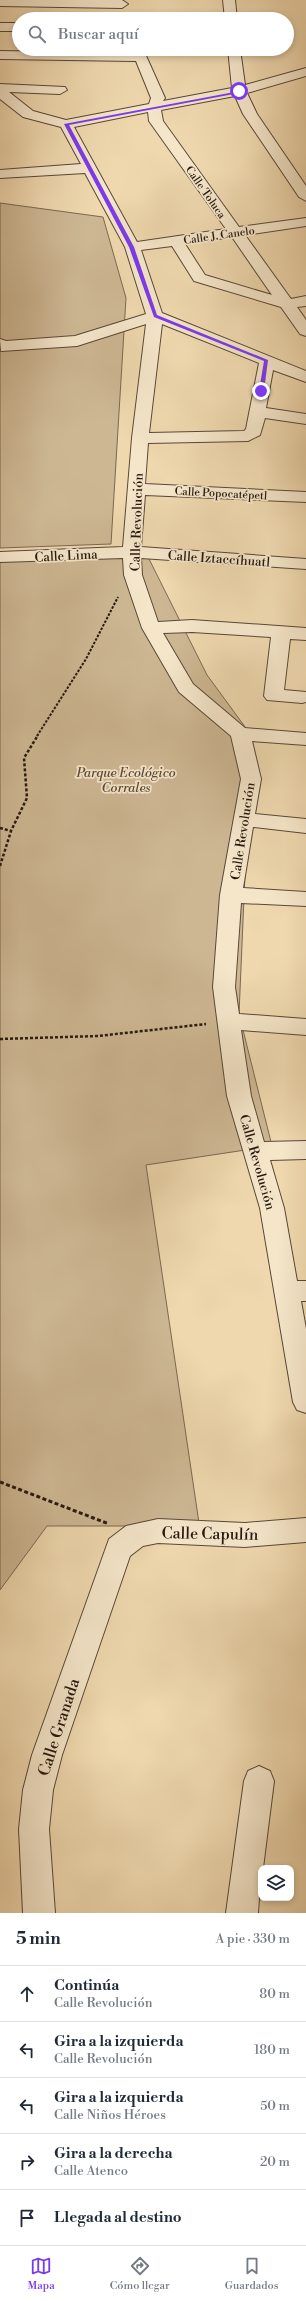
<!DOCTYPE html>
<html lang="es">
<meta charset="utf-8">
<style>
body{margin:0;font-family:"Libre Bodoni",serif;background:#f2f2f3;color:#1f2937}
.controls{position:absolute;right:12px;bottom:12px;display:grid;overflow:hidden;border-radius:8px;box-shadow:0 2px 6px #0003}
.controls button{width:36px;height:36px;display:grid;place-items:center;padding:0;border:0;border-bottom:1px solid #e0e1e3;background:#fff;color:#1f2937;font:20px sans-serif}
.stop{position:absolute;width:12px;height:12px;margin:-9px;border:3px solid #7c3aed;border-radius:50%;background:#fff}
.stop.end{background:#7c3aed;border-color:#fff;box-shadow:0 1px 4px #0008}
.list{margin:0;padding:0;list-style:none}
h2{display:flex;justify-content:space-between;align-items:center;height:52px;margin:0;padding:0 16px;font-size:17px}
h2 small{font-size:13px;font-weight:400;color:#747a83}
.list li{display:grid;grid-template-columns:26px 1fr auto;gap:12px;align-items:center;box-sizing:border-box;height:56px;padding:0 16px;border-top:1px solid #e0e1e3}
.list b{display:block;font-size:15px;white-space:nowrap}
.list p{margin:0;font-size:13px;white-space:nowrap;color:#747a83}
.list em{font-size:13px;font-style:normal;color:#747a83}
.icon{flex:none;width:22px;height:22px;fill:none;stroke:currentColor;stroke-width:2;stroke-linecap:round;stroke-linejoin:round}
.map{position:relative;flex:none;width:306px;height:1913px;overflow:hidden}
.search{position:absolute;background:#fff;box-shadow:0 2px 6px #0003;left:12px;right:12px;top:12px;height:44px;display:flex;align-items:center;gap:10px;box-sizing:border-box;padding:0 14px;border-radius:22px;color:#747a83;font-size:15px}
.sheet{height:332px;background:#fff}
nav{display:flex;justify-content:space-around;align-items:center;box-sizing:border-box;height:56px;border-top:1px solid #e0e1e3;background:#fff;font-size:11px;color:#747a83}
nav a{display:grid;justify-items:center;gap:2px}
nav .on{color:#7c3aed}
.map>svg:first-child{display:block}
</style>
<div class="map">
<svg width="306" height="1913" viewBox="0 0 306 1913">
<rect width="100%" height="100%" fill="#efd8ae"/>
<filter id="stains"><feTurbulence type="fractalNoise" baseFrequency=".005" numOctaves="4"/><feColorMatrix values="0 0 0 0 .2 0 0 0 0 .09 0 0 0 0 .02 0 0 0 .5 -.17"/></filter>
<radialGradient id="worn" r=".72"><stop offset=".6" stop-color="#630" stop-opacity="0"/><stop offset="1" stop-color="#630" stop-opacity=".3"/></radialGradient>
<!-- green -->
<path fill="#cdb793" stroke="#7a6852" d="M 0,203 L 103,217 L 126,298 L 111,544 L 0,548 Z
M 144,549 L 207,675 L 251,735 L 239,1014 L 272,1146 L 146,1165 L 199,1523 L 142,1526 L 47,1526 L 0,1590 L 0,553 Z"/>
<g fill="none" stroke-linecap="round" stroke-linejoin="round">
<!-- minor casing -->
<g stroke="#584838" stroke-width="2">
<path id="minor" d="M 0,0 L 122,0 L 128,4 L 122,8 L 0,6 Z
M 223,0 L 235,0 L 237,19 L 225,19 Z
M 0,23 L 19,23 L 19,31 L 0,31 Z
M 131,49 L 143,49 L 165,98 L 163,101 L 232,88 L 228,49 L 240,49 L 245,85 L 306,68 L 306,76 L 247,93 L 257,114 L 306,186 L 306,201 L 299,197 L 243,114 L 235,96 L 161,110 L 163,121 L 239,227 L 306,218 L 306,226 L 245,235 L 291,299 L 306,296 L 306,306 L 297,307 L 306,320 L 306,336 L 300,334 L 281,307 L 194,281 L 172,246 L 141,250 L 162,313 L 306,371 L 306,382 L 273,370 L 266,408 L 306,414 L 306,424 L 265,418 L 260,435 L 248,441 L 148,443 L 145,484 L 306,492 L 306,502 L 145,495 L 141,547 L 306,559 L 306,569 L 141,558 L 142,575 L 158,622 L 192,620 L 306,628 L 306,640 L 290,639 L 284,690 L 306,692 L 306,702 L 302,703 L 267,700 L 264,696 L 271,637 L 192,632 L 163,633 L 193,684 L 245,728 L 306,733 L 306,745 L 252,741 L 261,779 L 255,814 L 306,819 L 306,833 L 253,827 L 243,888 L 306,892 L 306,906 L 241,903 L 235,987 L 239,1014 L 306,1019 L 306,1035 L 241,1030 L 251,1096 L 264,1142 L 306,1141 L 306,1159 L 270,1160 L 284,1208 L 297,1281 L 306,1281 L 306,1301 L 301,1301 L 306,1329 L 306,1413 L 297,1410 L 293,1402 L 260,1208 L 227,1096 L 213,987 L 220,895 L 241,779 L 231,736 L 179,692 L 142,628 L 124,575 L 123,558 L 0,562 L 0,552 L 123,547 L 132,438 L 146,324 L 77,346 L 1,351 L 0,339 L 6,341 L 75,336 L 146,314 L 125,247 L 85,173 L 0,178 L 0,170 L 81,164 L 61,127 L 23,117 L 0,99 L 0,84 L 65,87 L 67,90 L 60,94 L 9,92 L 33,111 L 66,120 L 149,104 L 151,98 L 136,61 L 0,59 L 0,51 L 132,53 ZM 148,112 L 149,121 L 226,229 L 137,242 L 74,127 ZM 232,237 L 272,295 L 205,275 L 185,244 ZM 162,324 L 259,363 L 246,429 L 244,431 L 149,433 Z
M 306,1518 L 306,1542 L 245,1547 L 158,1543 L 143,1546 L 130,1556 L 62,1755 L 53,1790 L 49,1829 L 55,1913 L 23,1913 L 19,1829 L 23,1790 L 32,1755 L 109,1539 L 126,1526 L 158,1519 L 245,1523 Z
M 259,1766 L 270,1771 L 274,1781 L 263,1868 L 261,1868 L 258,1913 L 226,1913 L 244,1781 L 248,1771 Z"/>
</g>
<!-- path-far2 -->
<path stroke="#261810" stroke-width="2" stroke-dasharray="2.5 1.5" stroke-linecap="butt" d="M 37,736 L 86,659 L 118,597"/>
<!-- path-far1 -->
<path stroke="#261810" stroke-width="2.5" stroke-dasharray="3 2" stroke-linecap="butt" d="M 0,828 L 11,831
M 0,866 L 11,831 L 27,798 L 24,758 L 38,735
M 0,1039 L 98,1036 L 206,1024"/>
<!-- path -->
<path stroke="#261810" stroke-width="3" stroke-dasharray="4 2.5" stroke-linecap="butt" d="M 0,1482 L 109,1524"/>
<!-- minor -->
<use href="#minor" fill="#f5e6ca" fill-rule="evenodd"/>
</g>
<!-- route -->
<path fill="#7c3aed" d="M 240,91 L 239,93 L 69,125 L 134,247 L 157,315 L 268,360 L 264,391 L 261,393 L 259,391 L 264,361 L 154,317 L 129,247 L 64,124 Z"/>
<g text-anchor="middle" stroke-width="3.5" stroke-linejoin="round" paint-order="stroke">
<!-- far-street labels -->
<g font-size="11" fill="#261810" stroke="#f5e6ca">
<text transform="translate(206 192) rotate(55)" y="4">Calle Toluca</text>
<text transform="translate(219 235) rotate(-8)" y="4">Calle J. Canelo</text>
<text transform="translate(221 493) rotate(3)" y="4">Calle Popocatépetl</text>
</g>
<!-- street labels -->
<g font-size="13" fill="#261810" stroke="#f5e6ca">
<text transform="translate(136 522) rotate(-88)" y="5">Calle Revolución</text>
<text transform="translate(66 555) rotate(-3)" y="5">Calle Lima</text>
<text transform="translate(219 558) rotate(4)" y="5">Calle Iztaccíhuatl</text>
<text transform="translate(242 831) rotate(-81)" y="5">Calle Revolución</text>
<text transform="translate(258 1162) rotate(74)" y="5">Calle Revolución</text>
</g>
<!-- park labels -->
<g font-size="13" font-style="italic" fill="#584837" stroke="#f5e6ca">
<text x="126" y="777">Parque Ecológico<tspan x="126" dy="15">Corrales</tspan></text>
</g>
<!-- near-street labels -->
<g font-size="16" fill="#261810" stroke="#f5e6ca">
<text transform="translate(210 1533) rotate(1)" y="6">Calle Capulín</text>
<text transform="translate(58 1727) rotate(-72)" y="6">Calle Granada</text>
</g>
</g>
<rect width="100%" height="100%" filter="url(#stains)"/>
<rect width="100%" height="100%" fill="url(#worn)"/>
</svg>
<div class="controls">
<button><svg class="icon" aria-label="layers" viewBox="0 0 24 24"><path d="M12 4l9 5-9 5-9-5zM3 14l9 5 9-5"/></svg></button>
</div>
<div class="stop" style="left:239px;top:91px"></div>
<div class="stop end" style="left:261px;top:391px"></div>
<div class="search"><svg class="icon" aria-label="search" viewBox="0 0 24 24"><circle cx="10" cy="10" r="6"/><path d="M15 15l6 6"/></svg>Buscar aquí</div>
</div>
<section class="sheet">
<h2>5 min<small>A pie · 330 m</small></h2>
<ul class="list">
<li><svg class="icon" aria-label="ahead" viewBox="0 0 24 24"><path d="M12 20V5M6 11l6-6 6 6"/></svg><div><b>Continúa</b><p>Calle Revolución</p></div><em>80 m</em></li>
<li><svg class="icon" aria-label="left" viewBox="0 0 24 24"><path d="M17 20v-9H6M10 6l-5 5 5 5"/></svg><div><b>Gira a la izquierda</b><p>Calle Revolución</p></div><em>180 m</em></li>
<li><svg class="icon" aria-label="left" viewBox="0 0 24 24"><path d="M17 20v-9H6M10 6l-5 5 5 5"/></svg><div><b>Gira a la izquierda</b><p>Calle Niños Héroes</p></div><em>50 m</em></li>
<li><svg class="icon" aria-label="right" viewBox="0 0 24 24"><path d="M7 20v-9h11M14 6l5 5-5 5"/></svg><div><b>Gira a la derecha</b><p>Calle Atenco</p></div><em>20 m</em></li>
<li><svg class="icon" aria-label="arrive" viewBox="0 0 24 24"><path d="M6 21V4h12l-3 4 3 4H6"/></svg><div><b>Llegada al destino</b></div></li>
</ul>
</section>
<nav>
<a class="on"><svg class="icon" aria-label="map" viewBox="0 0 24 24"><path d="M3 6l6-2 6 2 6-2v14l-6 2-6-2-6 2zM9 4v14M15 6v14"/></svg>Mapa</a>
<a><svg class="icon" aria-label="directions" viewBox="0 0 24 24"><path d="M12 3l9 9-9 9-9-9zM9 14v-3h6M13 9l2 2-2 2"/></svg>Cómo llegar</a>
<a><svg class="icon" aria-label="saved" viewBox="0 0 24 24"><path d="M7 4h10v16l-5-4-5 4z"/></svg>Guardados</a>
</nav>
